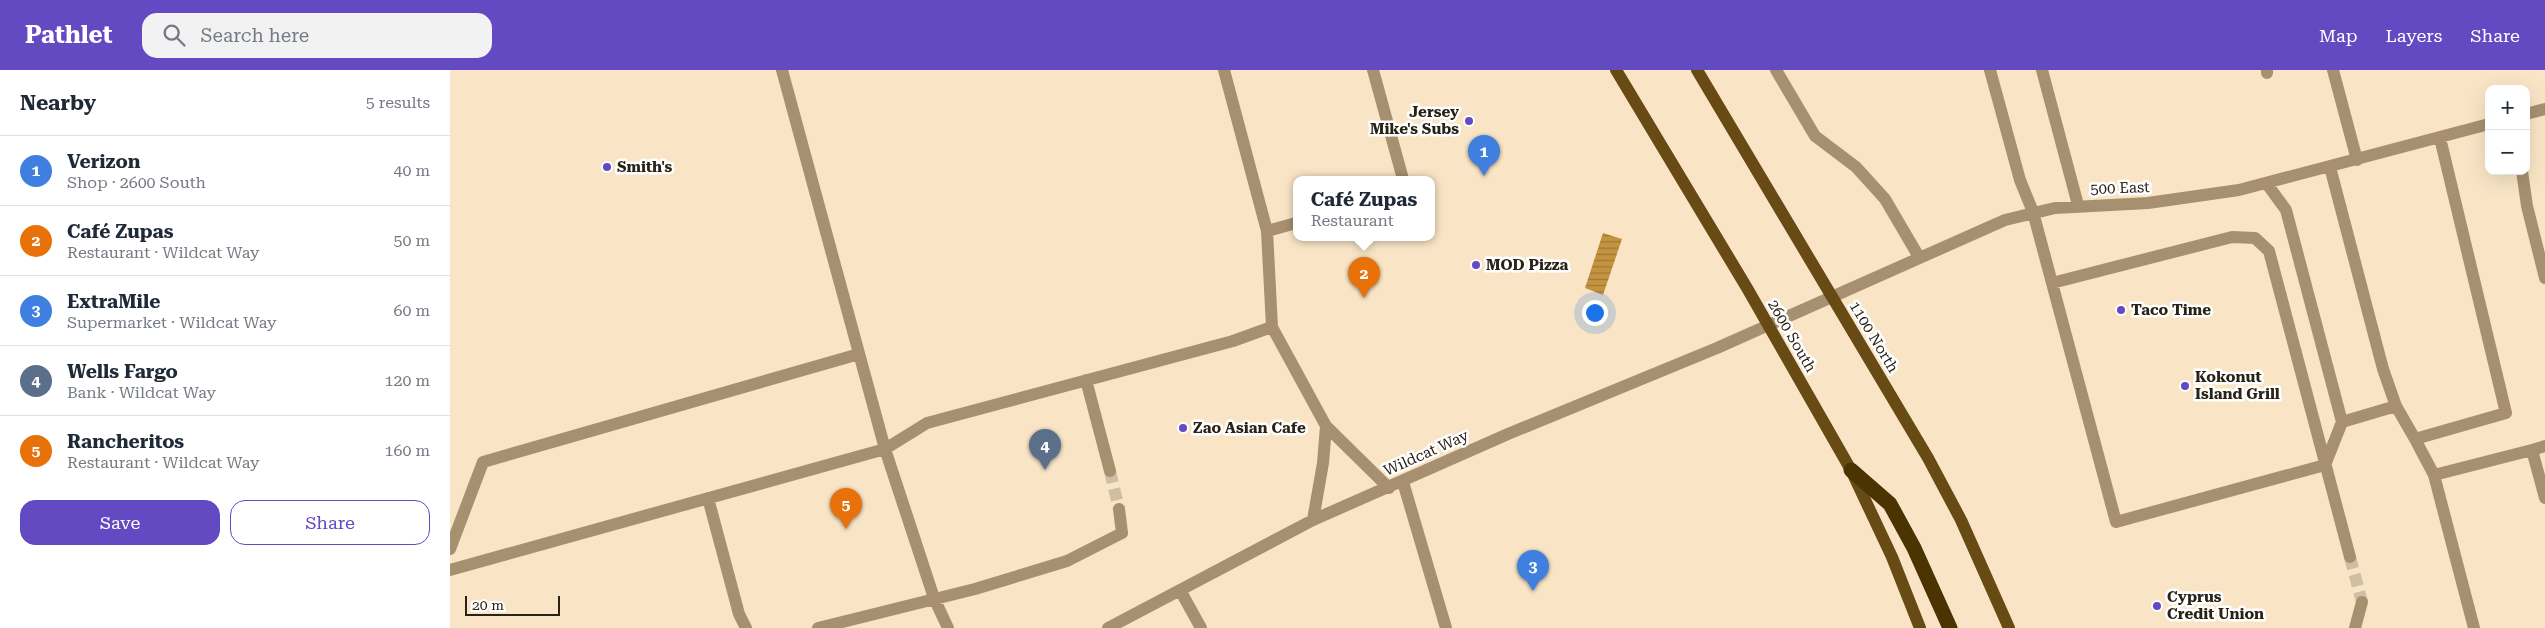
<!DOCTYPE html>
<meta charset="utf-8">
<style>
body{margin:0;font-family:"Roboto Serif",serif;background:#f2f2f3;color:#1f2937}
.controls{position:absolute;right:15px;top:15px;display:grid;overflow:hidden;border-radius:10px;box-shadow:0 5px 20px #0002}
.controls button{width:45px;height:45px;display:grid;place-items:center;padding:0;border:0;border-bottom:1px solid #e0e1e3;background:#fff;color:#1f2937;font:25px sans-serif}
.scale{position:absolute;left:15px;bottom:12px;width:95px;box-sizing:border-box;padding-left:5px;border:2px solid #292216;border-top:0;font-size:14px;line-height:18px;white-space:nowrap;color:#292216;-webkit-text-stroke:4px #fff;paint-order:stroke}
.you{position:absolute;left:1144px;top:242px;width:18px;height:18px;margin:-12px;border:4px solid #fff;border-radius:50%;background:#1a73e8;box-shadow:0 0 0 8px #1a73e833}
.badge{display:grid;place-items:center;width:32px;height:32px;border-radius:50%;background:#6349c2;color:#fff;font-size:16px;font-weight:700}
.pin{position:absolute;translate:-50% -41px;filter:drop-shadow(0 1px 2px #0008)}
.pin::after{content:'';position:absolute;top:26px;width:18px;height:15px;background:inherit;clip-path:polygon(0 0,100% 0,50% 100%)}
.popup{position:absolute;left:843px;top:106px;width:142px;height:65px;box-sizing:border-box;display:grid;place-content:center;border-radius:10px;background:#fff;filter:drop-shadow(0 1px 4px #0005);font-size:16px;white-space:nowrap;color:#747a83}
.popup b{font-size:19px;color:#1f2937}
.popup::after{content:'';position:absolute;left:50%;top:100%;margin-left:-10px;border:10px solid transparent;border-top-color:#fff}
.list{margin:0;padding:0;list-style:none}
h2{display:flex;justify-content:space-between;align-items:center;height:65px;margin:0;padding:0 20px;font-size:21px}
h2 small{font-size:16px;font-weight:400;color:#747a83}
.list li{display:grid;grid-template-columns:32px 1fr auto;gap:15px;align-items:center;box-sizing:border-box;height:70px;padding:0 20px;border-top:1px solid #e0e1e3}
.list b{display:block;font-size:19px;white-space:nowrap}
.list p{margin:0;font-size:16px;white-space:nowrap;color:#747a83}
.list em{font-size:16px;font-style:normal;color:#747a83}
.actions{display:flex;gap:10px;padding:15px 20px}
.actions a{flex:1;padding:11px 0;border:1px solid #6349c2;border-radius:15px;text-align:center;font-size:18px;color:#6349c2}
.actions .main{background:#6349c2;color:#fff}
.icon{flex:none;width:28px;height:28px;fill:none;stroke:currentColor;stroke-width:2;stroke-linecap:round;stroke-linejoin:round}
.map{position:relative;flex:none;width:2095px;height:558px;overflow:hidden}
header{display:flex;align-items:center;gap:30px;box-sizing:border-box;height:70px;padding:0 25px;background:#6349c2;color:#fff}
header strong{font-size:24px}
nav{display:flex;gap:28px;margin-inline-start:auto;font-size:18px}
.search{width:350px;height:45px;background:#f2f2f3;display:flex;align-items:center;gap:12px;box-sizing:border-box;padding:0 18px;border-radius:15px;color:#747a83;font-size:19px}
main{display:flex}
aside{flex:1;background:#fff}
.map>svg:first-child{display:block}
</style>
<header>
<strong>Pathlet</strong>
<div class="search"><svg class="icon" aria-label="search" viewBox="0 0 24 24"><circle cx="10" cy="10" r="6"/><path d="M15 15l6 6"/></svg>Search here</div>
<nav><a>Map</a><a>Layers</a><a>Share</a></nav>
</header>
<main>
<aside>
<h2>Nearby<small>5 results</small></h2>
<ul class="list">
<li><span class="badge" style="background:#3f7fe0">1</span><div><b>Verizon</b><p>Shop · 2600 South</p></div><em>40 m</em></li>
<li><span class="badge" style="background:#e8710a">2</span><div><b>Café Zupas</b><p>Restaurant · Wildcat Way</p></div><em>50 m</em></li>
<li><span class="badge" style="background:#3f7fe0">3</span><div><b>ExtraMile</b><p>Supermarket · Wildcat Way</p></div><em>60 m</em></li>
<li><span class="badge" style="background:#5c6f8a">4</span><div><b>Wells Fargo</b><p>Bank · Wildcat Way</p></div><em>120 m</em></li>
<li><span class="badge" style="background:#e8710a">5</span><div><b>Rancheritos</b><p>Restaurant · Wildcat Way</p></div><em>160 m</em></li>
</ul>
<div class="actions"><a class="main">Save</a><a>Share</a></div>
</aside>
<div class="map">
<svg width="2095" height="558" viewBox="0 0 2095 558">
<defs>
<pattern id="water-rules" width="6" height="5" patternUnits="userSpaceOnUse" patternTransform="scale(1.25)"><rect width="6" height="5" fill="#c49340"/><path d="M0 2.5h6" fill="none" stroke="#9f7835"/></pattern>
</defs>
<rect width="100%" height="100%" fill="#f9e5c6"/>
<!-- water -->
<path fill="url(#water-rules)" d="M 1153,163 L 1172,169 L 1153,225 L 1135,218 Z"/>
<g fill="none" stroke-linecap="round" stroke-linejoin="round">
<!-- minor-tunnel -->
<path stroke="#cfbea3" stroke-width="12" stroke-dasharray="12 6" stroke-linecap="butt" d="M 660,401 L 669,439
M 1900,487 L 1912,532"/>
<!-- minor -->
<path stroke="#a69070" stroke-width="12" d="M 774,0 L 817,161
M 923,0 L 953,109
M 1326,0 L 1365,66 L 1406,97 L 1435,129 L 1469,187
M 1540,0 L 1570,110 L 1583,142 L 1666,452 L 1875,395 L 1892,352 L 1836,140 L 1817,114
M 1592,0 L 1628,135
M 1817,0 L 1817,3
M 1883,0 L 1907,90
M 2076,44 L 2095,39
M 1880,97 L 1933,299 L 1946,336 L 1965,369 L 2056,343 L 1990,68
M 2072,101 L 2077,136 L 2095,208
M 846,153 L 817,161 L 822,257 L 876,356 L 939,418
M 1602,213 L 1782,167 L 1805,168 L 1819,181 L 1900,487
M 636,310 L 660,401
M 1892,352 L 1946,336
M 1965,369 L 1984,405
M 2095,376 L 2082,380 L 2095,428
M 953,412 L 996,558
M 258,428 L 289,544 L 296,558
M 863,450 L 873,393 L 876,356
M 0,479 L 33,392 L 409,284
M 0,500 L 435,379 L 332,0
M 730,520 L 751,558
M 368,558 L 525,519 L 617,491 L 672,463 L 669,439
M 498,558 L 484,528 L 435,379 L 477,353 L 783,271 L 822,257
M 658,558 L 863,450 L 1058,364 L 1267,278 L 1555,150 L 1605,138 L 1698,133 L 1789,120 L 2039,54
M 1905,558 L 1912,532
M 2024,558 L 1984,405 L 2082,380"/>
<!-- major -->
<path stroke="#674a14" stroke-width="12" d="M 1166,0 L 1297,218 L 1401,400 L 1442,487 L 1470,558
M 1247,0 L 1478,388 L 1511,450 L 1559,558"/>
<!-- highway -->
<path stroke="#4c3302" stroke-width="15" d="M 1401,400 L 1440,434 L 1464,478 L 1500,558"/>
</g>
<!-- markers -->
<g fill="#6349c2" stroke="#fff" stroke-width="2">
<circle cx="1019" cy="51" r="5"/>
<circle cx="157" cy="97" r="5"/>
<circle cx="1026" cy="195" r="5"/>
<circle cx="1671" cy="240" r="5"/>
<circle cx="1735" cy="316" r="5"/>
<circle cx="733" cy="358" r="5"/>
<circle cx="1707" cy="536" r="5"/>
</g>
<g text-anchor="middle" stroke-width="5" stroke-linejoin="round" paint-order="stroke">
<!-- poi labels -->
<g font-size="15" font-weight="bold" fill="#292216" stroke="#fff" text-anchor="start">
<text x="1009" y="47" text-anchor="end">Jersey<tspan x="1009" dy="17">Mike's Subs</tspan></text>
<text x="167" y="102">Smith's</text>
<text x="1036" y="200">MOD Pizza</text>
<text x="1681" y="245">Taco Time</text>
<text x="1745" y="312">Kokonut<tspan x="1745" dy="17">Island Grill</tspan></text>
<text x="743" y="363">Zao Asian Cafe</text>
<text x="1717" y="532">Cyprus<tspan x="1717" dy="17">Credit Union</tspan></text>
</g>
<!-- street labels -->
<g font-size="15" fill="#292216" stroke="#fff">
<text transform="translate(1670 118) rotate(-2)" y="5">500 East</text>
<text transform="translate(1342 266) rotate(60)" y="5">2600 South</text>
<text transform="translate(1424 267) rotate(59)" y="5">1100 North</text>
<text transform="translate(976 383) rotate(-24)" y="5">Wildcat Way</text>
</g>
</g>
</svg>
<div class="controls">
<button>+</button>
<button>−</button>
</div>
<div class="scale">20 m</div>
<div class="you"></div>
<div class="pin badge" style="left:1034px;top:106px;background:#3f7fe0">1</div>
<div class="pin badge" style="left:914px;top:228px;background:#e8710a">2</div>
<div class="popup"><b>Café Zupas</b>Restaurant</div>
<div class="pin badge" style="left:1083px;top:521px;background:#3f7fe0">3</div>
<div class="pin badge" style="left:595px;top:400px;background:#5c6f8a">4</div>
<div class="pin badge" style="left:396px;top:459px;background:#e8710a">5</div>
</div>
</main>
